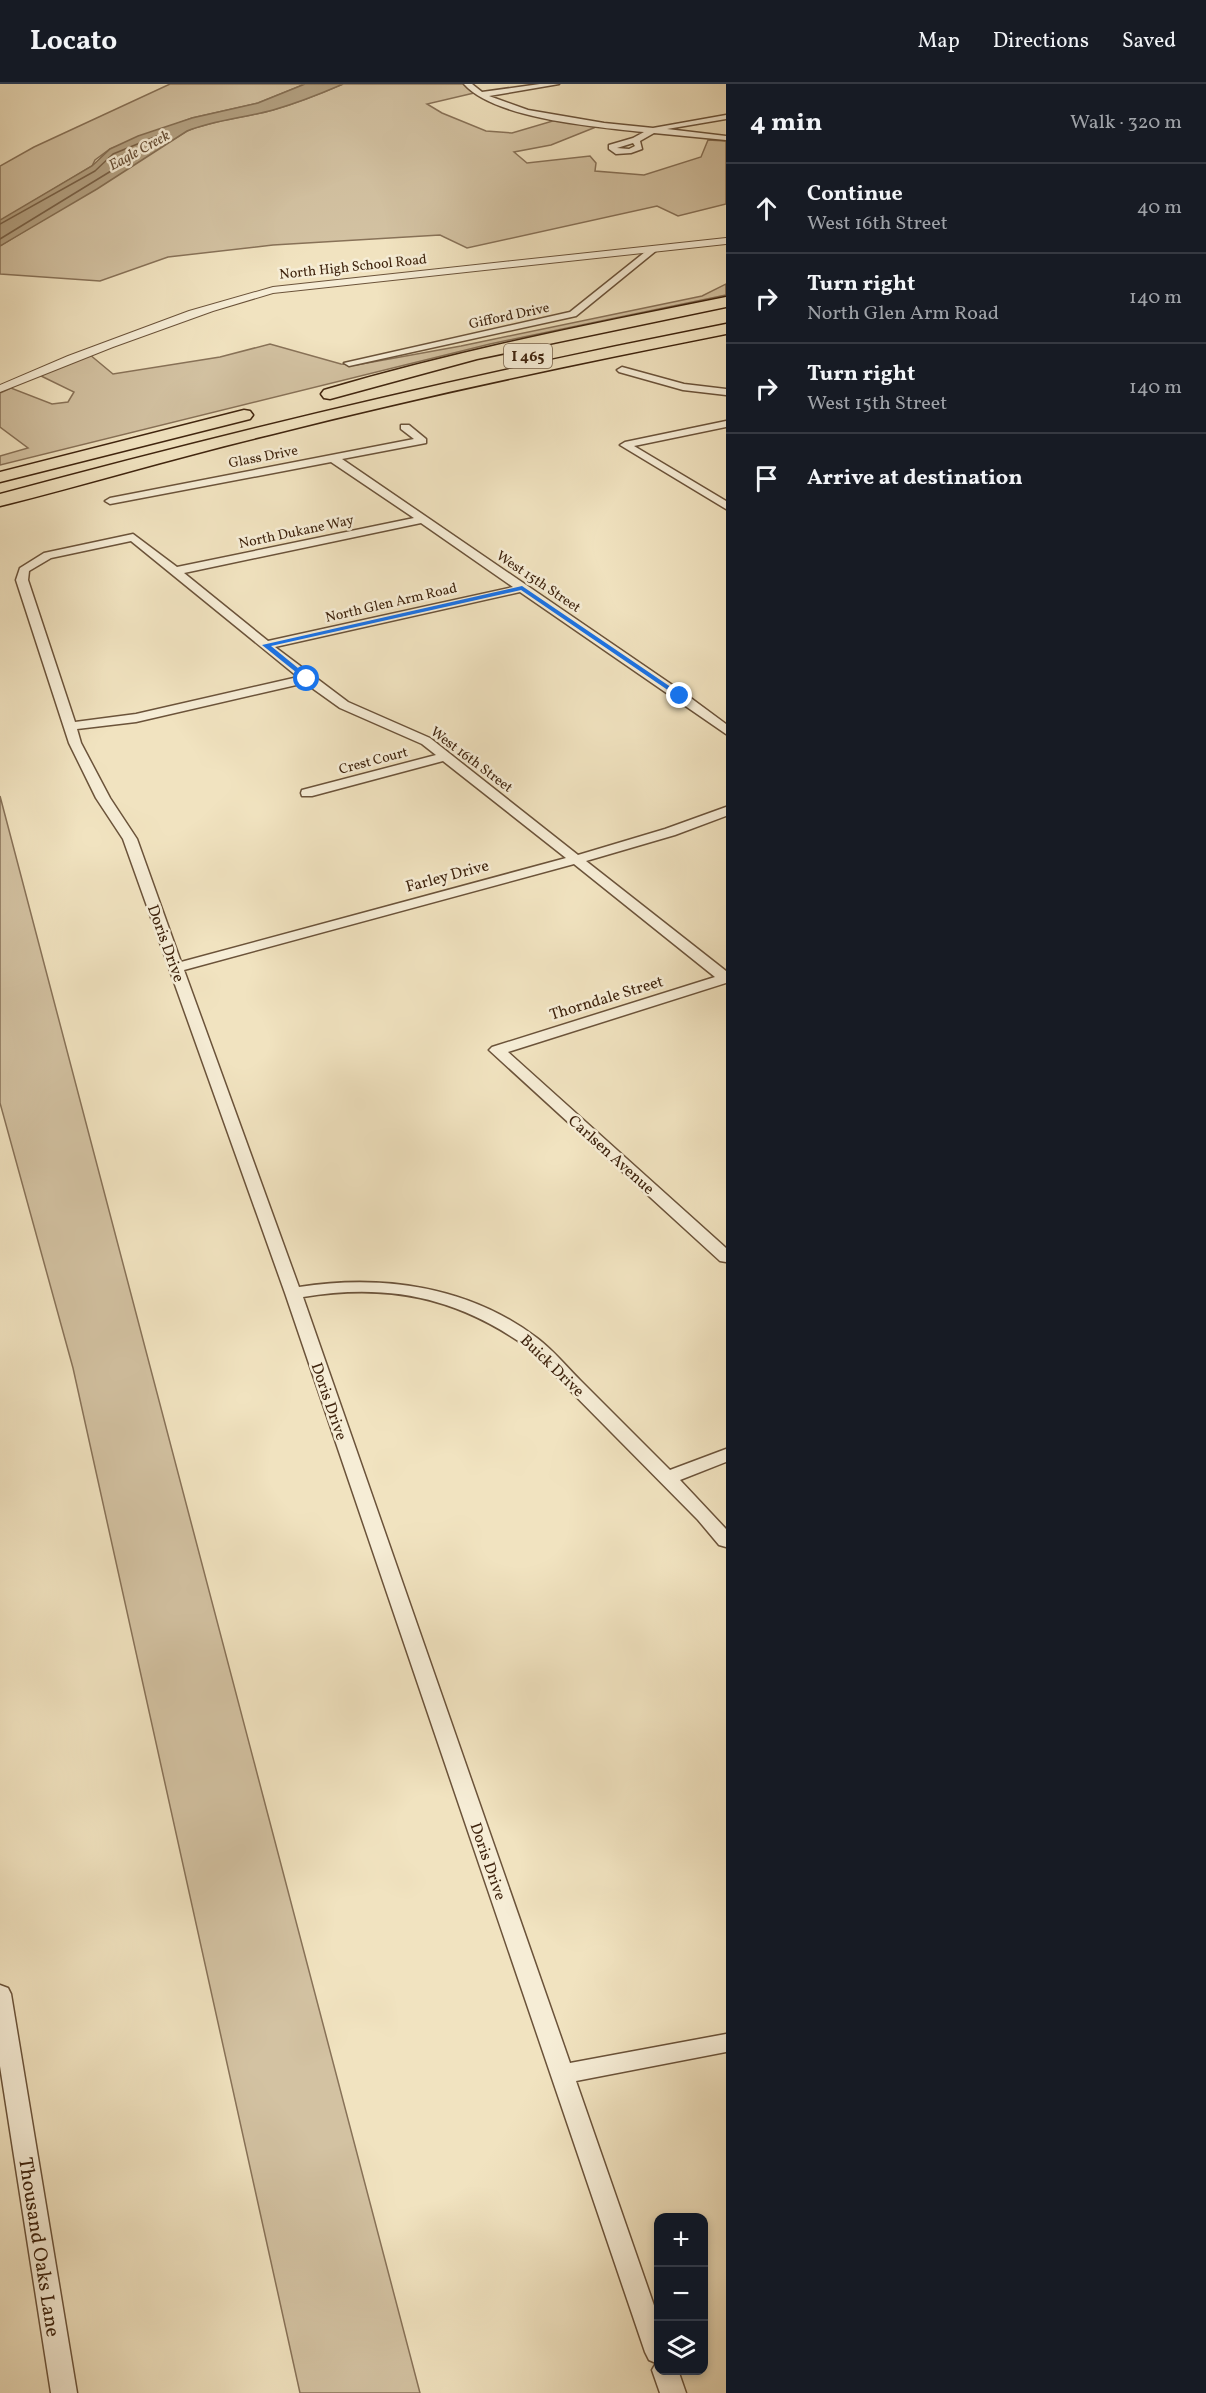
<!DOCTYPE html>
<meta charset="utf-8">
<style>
body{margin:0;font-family:Vollkorn,serif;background:#20242c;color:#f1f3f6}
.controls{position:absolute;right:18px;bottom:18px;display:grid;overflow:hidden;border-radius:12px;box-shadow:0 3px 9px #0003}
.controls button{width:54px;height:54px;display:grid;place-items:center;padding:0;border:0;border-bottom:2px solid #363941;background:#171b24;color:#f1f3f6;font:30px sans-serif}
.stop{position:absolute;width:18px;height:18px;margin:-14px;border:4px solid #1a73e8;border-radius:50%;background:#fff}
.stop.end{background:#1a73e8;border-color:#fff;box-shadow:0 2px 6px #0008}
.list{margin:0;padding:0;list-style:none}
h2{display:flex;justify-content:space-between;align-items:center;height:78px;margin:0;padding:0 24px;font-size:26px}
h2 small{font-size:20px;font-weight:400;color:#9ea1a6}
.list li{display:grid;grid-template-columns:39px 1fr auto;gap:18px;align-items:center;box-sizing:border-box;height:90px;padding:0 24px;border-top:2px solid #363941}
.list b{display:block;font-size:22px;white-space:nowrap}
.list p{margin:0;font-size:20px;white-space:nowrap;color:#9ea1a6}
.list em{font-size:20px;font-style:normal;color:#9ea1a6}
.icon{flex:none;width:33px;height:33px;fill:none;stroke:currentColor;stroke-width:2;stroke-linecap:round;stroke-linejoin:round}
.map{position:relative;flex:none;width:726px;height:2309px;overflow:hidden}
header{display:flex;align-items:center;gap:36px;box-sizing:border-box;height:84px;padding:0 30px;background:#171b24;border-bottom:2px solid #363941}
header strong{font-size:28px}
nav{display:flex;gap:33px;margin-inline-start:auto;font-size:21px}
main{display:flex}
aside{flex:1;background:#171b24}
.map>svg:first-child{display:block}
</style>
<header>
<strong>Locato</strong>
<nav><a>Map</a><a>Directions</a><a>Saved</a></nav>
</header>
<main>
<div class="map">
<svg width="726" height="2309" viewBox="0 0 726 2309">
<rect width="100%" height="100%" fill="#f1e3c0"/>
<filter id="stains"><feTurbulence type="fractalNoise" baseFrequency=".00333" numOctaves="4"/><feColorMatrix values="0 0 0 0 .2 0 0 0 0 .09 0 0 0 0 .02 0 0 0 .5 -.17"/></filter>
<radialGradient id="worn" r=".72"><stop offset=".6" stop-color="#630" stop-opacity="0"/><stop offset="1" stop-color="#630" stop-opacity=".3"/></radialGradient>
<!-- green -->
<path fill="#d3c2a2" stroke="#887258" stroke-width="1.5" d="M 170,0 L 305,0 L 258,19 L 192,34 L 110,65 L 95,76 L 92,82 L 0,137 L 0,82 L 34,63 Z
M 343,0 L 467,0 L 474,9 L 427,20 L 442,29 L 486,47 L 512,49 L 556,36 L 596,43 L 551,61 L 514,68 L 527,79 L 590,72 L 596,79 L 595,87 L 644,91 L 701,73 L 708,56 L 726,57 L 726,120 L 678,132 L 657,122 L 467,164 L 440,151 L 273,161 L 168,173 L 100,197 L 0,190 L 0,162 L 187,47 C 214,36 244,34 273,26 C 297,19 320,10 343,0 Z
M 726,200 L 726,211 L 490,260 L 0,381 L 0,372 L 28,364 L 0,343 L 0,309 L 11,304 L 52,320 L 68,318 L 74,308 L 37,290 L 89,270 L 113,290 L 220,273 L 270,260 L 341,280 L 356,281 L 461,262 L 702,212 Z
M 0,712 L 420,2309 L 300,2309 L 73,1284 L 0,1019 Z"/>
<!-- water -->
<path fill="#b4a283" stroke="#856f54" stroke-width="1.5" d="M 305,0 L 343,0 C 320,10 297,19 273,26 C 244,34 214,36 187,47 L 97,105 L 0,162 L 0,136 L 92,82 L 110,65 L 138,52 L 192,34 L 258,19 Z"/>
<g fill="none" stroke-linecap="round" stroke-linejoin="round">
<!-- shore -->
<path stroke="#796248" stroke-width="1.5" d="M 0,140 L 95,87 L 113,70 L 157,52 L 161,53 L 160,57 L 0,155"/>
<!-- minor casing -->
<g stroke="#6b533a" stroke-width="3">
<path id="minor" d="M 464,0 L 472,0 L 482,8 L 540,0 L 559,0 L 489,12 L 528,26 L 604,39 L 653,44 L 726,31 L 726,35 L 667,45 L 726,52 L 726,56 L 654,49 L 640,57 L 642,65 L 631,69 L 616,70 L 609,65 L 609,61 L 633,54 L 644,48 C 598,43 495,35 464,0 ZM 633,59 L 635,62 L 629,65 L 617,64 Z
M 650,164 L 657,166 L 576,232 L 349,282 L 344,279 L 570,228 Z
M 622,283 L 684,300 L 726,305 L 726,311 L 683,306 L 619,288 L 617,286 Z
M 726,337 L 726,343 L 634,362 L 726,417 L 726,425 L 620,361 L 625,358 Z
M 401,341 L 409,341 L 426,355 L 426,359 L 342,375 L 684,609 L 726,640 L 726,650 L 520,508 L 275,563 L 348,618 L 430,654 L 578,771 L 665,745 L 726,723 L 726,732 L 675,751 L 586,777 L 726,887 L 726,899 L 508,968 L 726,1164 L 726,1178 L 720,1177 L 489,966 L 492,963 L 715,893 L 574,780 L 184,886 L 299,1203 C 382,1190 469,1202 537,1254 C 553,1266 566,1282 580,1296 C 610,1326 640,1356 670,1386 L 726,1365 L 726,1378 L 680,1396 L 726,1445 L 726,1463 L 719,1461 L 698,1436 L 527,1263 C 456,1213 388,1199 303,1213 L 570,1979 L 726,1950 L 726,1968 L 576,1997 L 658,2233 L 658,2286 L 678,2286 L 686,2309 L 660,2309 L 652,2286 L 656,2279 L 649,2276 L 645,2268 L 285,1209 L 123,755 L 96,714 L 69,659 L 16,496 L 20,484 L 44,469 L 133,450 L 177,483 L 414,434 L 331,378 L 110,420 L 105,417 L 110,414 L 414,355 L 401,345 ZM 421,439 L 513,503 L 268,557 L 184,489 ZM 131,457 L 298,593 L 136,630 L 75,638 L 28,496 L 29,487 L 51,474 ZM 305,599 L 340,624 L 422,660 L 436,671 L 302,706 L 301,709 L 302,712 L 312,712 L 443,677 L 566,774 L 181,878 L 137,755 L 110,714 L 81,659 L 77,645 L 136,638 Z
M 0,1901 L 8,1904 L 11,1910 L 77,2309 L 51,2309 L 0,1982 Z"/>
</g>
<!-- tertiary casing -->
<g stroke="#6b533a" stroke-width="2">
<path id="tertiary" d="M 726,154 L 726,160 L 273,209 L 213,227 L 113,263 L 0,308 L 0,301 L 68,272 L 189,227 L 273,203 Z"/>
</g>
<!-- motorway casing -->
<g stroke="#3e230d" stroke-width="3">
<path id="motorway" d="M 726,213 L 726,223 L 477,275 L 330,315 L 324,314 L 321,310 L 324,306 C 456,267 591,240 726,213 Z
M 726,240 L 726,250 C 574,280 423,312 273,350 C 181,372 91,399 0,422 L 0,410 C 240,345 482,288 726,240 Z
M 244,326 L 250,327 L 253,331 L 250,335 L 0,398 L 0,388 Z"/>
</g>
<!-- minor -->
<use href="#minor" fill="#f6edd6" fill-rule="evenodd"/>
<!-- tertiary -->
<use href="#tertiary" fill="#f6edd6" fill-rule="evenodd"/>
<!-- motorway -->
<use href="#motorway" fill="#f1e3c0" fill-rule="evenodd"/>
</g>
<!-- route -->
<path fill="#1a73e8" d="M 522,502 L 684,612 L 678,613 L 521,506 L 271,562 L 309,593 L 307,597 L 262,561 Z"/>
<g text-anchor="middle" stroke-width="5" stroke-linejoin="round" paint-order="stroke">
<!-- far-street labels -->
<g font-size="14" fill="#3e230d" stroke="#f6edd6">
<text transform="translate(353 182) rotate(-6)" y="5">North High School Road</text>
<text transform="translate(509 231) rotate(-12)" y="5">Gifford Drive</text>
<text transform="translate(263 372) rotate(-11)" y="5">Glass Drive</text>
<text transform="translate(296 447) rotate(-12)" y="5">North Dukane Way</text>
<text transform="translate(539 497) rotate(34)" y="5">West 15th Street</text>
<text transform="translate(391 518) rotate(-13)" y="5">North Glen Arm Road</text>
<text transform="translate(472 675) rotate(37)" y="5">West 16th Street</text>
<text transform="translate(373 676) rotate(-15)" y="5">Crest Court</text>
</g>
<!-- far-water labels -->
<g font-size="15" font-style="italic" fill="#674f36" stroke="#f6edd6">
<text transform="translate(139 66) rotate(-29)" y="5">Eagle Creek</text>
</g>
<!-- shield labels -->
<rect fill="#f6edd6" stroke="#756049" stroke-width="1.5" x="504" y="260" width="48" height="24" rx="4.5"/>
<g font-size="15" font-weight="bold" fill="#3e230d">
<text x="528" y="277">I 465</text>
</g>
<!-- street labels -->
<g font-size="16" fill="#3e230d" stroke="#f6edd6">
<text transform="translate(447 791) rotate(-15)" y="6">Farley Drive</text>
<text transform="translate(167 859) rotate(70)" y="6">Doris Drive</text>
<text transform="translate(606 913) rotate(-17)" y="6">Thorndale Street</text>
<text transform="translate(612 1070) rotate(42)" y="6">Carlsen Avenue</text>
<text transform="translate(553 1281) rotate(44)" y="6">Buick Drive</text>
<text transform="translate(330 1317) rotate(71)" y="6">Doris Drive</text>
<text transform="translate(489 1777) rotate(71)" y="6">Doris Drive</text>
</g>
<!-- near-street labels -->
<g font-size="20" fill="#3e230d" stroke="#f6edd6">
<text transform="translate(40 2163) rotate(81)" y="7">Thousand Oaks Lane</text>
</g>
</g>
<rect width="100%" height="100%" filter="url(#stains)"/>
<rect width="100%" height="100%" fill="url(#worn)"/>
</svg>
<div class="controls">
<button>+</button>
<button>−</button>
<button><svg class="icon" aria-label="layers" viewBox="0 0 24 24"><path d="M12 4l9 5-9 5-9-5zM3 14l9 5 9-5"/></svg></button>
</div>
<div class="stop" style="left:307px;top:595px"></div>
<div class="stop end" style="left:680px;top:612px"></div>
</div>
<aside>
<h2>4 min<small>Walk · 320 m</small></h2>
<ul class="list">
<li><svg class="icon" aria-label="ahead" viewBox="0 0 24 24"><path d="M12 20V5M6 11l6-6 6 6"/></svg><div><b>Continue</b><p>West 16th Street</p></div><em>40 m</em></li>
<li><svg class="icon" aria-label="right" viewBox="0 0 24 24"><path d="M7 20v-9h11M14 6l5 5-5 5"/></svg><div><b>Turn right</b><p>North Glen Arm Road</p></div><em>140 m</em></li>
<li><svg class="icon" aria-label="right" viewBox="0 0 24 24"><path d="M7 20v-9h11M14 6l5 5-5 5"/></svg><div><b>Turn right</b><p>West 15th Street</p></div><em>140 m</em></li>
<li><svg class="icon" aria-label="arrive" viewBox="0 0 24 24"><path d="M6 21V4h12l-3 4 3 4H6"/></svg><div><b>Arrive at destination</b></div></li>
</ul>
</aside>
</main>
